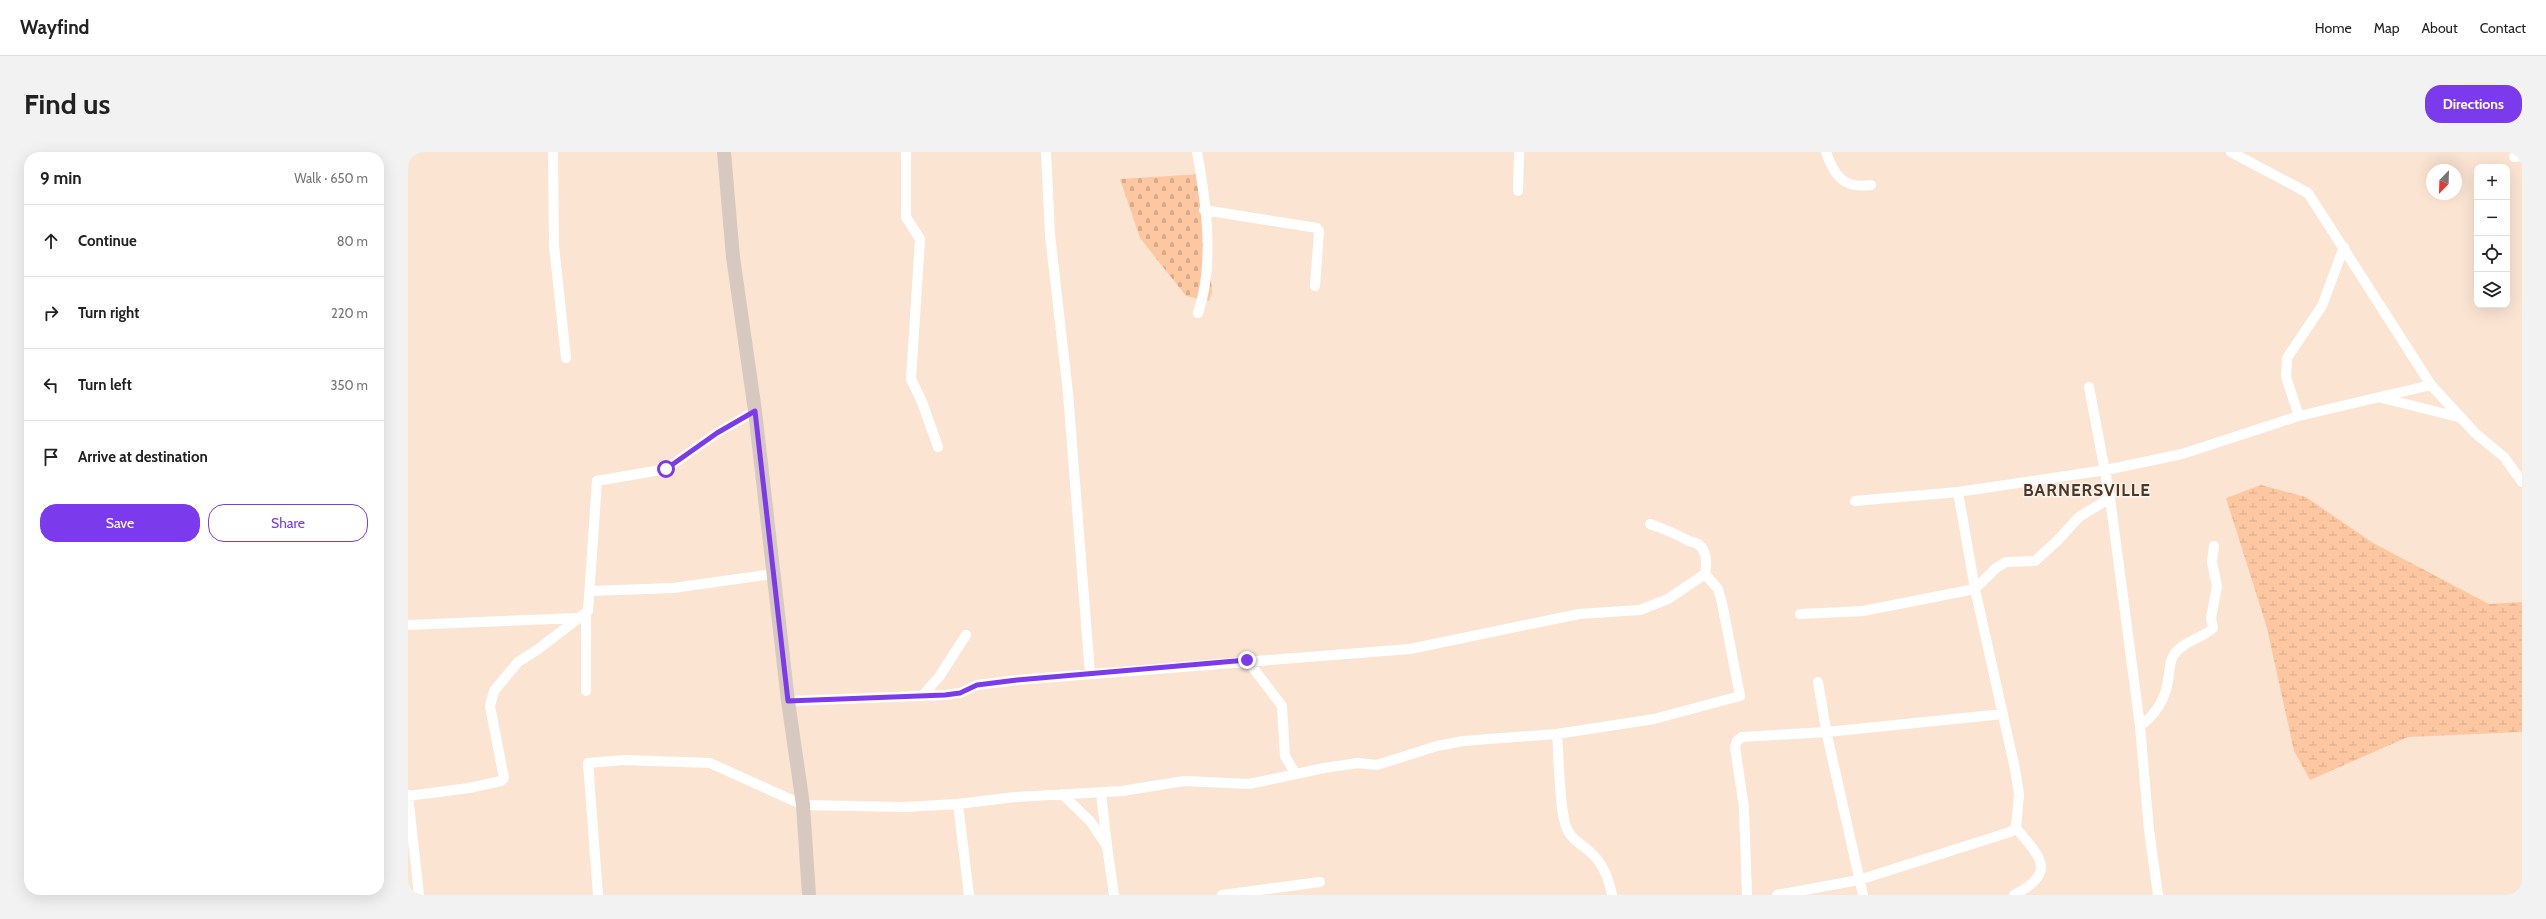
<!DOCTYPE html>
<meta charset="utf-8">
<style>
body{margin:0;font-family:Cabin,sans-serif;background:#f2f2f2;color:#222}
.controls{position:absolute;right:12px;top:12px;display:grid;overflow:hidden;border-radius:8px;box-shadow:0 4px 16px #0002}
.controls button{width:36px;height:36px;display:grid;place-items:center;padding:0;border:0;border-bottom:1px solid #e0e0e0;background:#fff;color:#222;font:20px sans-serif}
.compass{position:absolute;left:2018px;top:12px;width:36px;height:36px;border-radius:50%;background:#fff;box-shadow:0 4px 16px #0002;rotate:203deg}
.stop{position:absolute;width:12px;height:12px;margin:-9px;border:3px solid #7c3aed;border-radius:50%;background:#fff}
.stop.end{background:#7c3aed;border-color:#fff;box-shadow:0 1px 4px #0008}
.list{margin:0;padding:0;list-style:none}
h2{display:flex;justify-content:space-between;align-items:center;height:52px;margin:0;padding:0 16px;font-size:17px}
h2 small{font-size:13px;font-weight:400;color:#767676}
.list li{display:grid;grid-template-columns:26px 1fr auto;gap:12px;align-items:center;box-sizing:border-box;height:72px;padding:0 16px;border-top:1px solid #e0e0e0}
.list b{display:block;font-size:15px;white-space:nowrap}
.list em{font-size:13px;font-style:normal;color:#767676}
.actions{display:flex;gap:8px;padding:12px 16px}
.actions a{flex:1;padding:9px 0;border:1px solid #7c3aed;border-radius:16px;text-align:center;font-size:14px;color:#7c3aed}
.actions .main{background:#7c3aed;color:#fff}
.icon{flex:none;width:22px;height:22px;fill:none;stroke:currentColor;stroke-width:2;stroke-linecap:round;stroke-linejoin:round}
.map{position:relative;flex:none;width:2114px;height:743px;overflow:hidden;border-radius:16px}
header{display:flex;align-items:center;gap:24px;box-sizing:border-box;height:56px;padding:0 20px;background:#fff;border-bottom:1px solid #e0e0e0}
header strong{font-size:19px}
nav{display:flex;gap:22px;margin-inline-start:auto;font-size:14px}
.intro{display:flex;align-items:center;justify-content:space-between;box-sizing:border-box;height:96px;padding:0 24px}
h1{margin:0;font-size:28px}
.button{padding:10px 18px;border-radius:16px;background:#7c3aed;color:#fff;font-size:14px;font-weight:700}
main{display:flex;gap:24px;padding:0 24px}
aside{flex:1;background:#fff;border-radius:16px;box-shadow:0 4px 16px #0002}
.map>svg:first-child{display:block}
</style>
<header>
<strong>Wayfind</strong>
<nav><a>Home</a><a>Map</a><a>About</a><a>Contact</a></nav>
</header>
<div class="intro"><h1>Find us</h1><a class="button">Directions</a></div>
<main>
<aside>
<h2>9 min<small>Walk · 650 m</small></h2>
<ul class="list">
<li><svg class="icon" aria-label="ahead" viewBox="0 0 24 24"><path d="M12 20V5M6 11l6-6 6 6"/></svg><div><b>Continue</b></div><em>80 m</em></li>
<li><svg class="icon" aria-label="right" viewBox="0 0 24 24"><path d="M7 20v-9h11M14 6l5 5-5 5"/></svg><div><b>Turn right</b></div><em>220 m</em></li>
<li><svg class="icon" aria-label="left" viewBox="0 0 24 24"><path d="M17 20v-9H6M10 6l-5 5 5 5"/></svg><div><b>Turn left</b></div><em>350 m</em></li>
<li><svg class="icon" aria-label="arrive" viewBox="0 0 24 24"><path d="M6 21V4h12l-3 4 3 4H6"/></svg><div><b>Arrive at destination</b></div></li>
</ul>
<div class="actions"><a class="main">Save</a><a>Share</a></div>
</aside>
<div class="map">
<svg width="2114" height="743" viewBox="0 0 2114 743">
<defs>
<pattern id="wetland-marsh" width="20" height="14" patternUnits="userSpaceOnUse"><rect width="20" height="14" fill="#fdc7a1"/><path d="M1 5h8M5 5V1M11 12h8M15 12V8" fill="none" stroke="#d9ab8a"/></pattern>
<pattern id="cemetery-stones" width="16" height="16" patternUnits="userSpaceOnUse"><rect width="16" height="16" fill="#fdc7a1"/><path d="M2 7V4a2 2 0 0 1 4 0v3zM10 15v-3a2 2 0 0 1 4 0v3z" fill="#d9ab8a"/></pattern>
</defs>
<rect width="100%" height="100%" fill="#fce4d3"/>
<!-- wetland -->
<path fill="url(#wetland-marsh)" d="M 1853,333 L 1898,345 L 1965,391 L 2081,452 L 2114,450 L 2114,580 L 2000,585 L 1902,628 L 1886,599 L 1859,476 L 1818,346 Z"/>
<!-- cemetery -->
<path fill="url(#cemetery-stones)" d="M 794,22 L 804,140 L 801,149 L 778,144 L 732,86 L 712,27 Z"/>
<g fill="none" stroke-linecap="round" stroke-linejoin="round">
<!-- street -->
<path stroke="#fff" stroke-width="10" d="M 145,0 L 146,94 L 158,206
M 498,0 L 498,65 L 512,87 L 503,227 L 514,250 L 530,295
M 638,0 L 642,83 L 660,241 L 682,522
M 789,0 C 798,49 807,113 790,161
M 1418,0 C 1426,24 1436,37 1463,33
M 1823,0 L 1900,41 L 2023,233 L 2067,281 L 2096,305 L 2114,330
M 2106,5 L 2114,4
M 1110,39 L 1111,0
M 796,58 L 909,76 L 911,79 L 907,134
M 1974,246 L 2054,266
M 1891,264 L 1878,225 L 1879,206 L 1914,154 L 1936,95
M 1702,346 L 1732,574 L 1741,678 L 1750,743
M 1447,349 L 1550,340 L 1698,318 L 1774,302 L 1891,264 L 2023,233
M 182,439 L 265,436 L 365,422
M 178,462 L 178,539
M 1392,462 L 1455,459 L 1567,437 L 1588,416 L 1598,410 L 1627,409 L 1649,389 L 1671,365 L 1702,346 L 1681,235
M 0,473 L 169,466
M 839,508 L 874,554 L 877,604 L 887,621
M 1410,530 L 1419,583 L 1455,743
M 516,542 L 531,525 L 558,483
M 380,549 L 537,543 L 552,541 L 569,533 L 609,528 L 1002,497 L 1171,462 L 1232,458 L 1260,447 L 1297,422 C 1299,411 1300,397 1288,391 C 1285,390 1282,390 1279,388 C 1263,379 1258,378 1242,372
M 1732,574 C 1746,564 1758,547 1760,528 C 1762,519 1761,512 1765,504 C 1774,489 1796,486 1805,476 L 1803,466 L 1809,434 L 1804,410 L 1806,394
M 1149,582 C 1151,603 1151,664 1160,679 C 1166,690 1174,692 1182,700 C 1195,711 1201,727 1204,743
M 693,641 L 699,693
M 654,642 L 682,669 L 699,694 L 706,743
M 0,643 L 11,743
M 0,644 L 61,636 L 93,629 L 96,626 L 82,554 L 86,539 L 110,510 L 129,498 L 180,459 L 189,329 L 258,317 L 309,281 L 347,259
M 550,652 L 561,743
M 190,743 L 180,611 L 217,608 L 302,611 L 395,653 L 496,655 L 550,652 L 607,645 L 714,639 L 776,629 L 841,632 L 916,616 L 950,611 L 969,613 L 1029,594 L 1055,589 L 1149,582 L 1246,567 L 1332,544 L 1314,451 L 1310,437 L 1297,422
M 814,743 L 912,730
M 1339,743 L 1336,656 L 1327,595 L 1329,589 L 1334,585 L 1419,580 L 1595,562
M 1369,743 L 1451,728 L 1602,680 L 1608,676 L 1611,642 L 1607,617 L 1567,437 L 1550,340
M 1606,743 C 1651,720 1631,704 1608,676"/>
<!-- secondary -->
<path stroke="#d7c9c0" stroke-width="14" d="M 316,0 L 325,105 L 347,259 L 380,549 L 395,653 L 401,743"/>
</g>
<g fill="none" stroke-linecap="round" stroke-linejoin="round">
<!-- route -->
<path stroke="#7c3aed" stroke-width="5" d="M 258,317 L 309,281 L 347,259 L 380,549 L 537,543 L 552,541 L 569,533 L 609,528 L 839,508"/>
</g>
<g text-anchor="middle" stroke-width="3" stroke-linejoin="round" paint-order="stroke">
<!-- district labels -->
<g font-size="17" font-weight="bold" letter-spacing="1" fill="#4b382a" stroke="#fef4ed">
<text x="1679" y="344">BARNERSVILLE</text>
</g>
</g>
</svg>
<div class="controls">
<button>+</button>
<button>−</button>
<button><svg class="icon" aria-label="locate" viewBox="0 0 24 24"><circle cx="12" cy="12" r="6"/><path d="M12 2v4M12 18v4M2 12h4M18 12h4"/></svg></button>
<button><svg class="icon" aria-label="layers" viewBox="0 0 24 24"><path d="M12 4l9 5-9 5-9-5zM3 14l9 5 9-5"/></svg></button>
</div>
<svg class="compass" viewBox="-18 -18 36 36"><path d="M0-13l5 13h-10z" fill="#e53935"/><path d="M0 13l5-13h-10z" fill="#767676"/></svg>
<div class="stop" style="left:258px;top:317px"></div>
<div class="stop end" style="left:839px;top:508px"></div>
</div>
</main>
